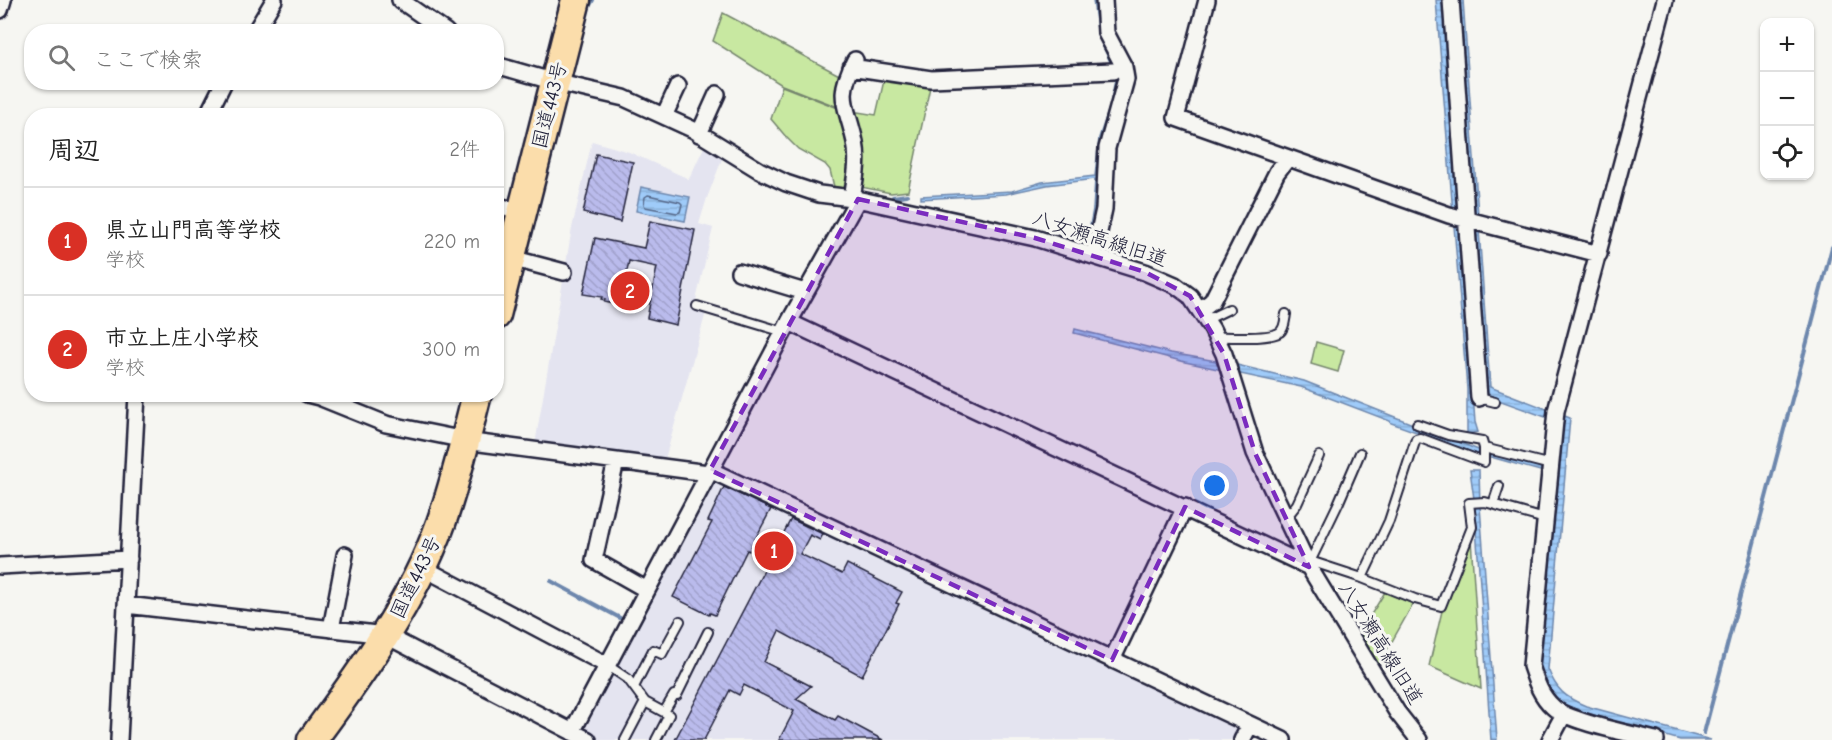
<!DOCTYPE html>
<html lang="ja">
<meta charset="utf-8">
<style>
body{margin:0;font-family:"Comic Neue","Klee One",sans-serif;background:#f6f6f6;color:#222}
.controls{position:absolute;right:18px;top:18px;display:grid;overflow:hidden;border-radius:12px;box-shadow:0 2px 4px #0004}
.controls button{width:54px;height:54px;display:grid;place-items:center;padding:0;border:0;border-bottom:2px solid #e0e0e0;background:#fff;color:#222;font:30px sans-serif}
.you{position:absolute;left:1215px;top:486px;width:21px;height:21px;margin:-15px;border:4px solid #fff;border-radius:50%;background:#1a73e8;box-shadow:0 0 0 9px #1a73e833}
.badge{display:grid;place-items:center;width:39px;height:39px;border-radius:50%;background:#d93025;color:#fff;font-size:20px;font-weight:700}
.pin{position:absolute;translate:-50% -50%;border:3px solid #fff;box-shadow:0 2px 6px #0006}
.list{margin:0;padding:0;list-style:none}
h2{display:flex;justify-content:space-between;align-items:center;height:78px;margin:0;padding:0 24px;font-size:26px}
h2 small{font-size:20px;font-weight:400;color:#767676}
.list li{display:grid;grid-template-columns:39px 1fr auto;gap:18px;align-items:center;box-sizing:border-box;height:108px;padding:0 24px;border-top:2px solid #e0e0e0}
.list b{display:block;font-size:22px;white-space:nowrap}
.list p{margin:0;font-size:20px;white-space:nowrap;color:#767676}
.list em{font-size:20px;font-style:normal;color:#767676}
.icon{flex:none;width:33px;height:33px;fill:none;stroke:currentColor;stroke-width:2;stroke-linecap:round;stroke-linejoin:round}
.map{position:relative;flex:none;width:1832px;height:740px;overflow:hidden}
.search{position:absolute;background:#fff;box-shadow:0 2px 4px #0004;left:24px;top:24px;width:480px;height:66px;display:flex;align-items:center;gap:15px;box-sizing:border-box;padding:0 21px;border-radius:24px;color:#767676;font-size:22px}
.panel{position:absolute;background:#fff;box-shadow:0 2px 4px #0004;left:24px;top:108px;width:480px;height:294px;border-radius:24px}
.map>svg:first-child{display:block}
</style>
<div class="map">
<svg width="1832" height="740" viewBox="0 0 1832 740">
<defs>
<pattern id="water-rules" width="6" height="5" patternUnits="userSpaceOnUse" patternTransform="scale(1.5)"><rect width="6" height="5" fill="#9fcbf9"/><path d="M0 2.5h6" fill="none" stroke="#89aed6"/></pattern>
<pattern id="building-back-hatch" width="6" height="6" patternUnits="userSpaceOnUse" patternTransform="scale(1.5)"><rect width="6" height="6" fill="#babbec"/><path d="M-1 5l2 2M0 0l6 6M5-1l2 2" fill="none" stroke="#a0a0cb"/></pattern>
</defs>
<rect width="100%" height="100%" fill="#f6f6f2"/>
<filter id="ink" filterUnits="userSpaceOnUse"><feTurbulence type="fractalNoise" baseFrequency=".0167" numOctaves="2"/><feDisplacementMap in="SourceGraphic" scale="12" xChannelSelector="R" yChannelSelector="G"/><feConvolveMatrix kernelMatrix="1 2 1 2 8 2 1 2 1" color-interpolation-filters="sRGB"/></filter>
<g filter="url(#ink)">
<!-- built -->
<path fill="#e4e4f0" d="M 592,141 L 629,152 L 689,179 L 706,143 L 724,154 L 707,198 L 699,224 L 713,228 L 694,309 L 706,312 L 665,459 L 535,444 L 572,228 Z
M 713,475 L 1245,727 L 1239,740 L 596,740 L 581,732 L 579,727 Z"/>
<!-- green -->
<path fill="#c8e8a1" stroke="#75856e" stroke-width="1.5" d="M 723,13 L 843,77 L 838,107 L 782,85 L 713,41 Z
M 885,76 L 931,82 L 908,191 L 891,193 L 861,187 C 865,155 860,141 851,111 L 876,115 Z
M 782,86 L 838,108 C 853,133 849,161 849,189 L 834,187 L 830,170 L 825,164 L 798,149 L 787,138 L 771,119 Z
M 1316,342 L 1344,350 L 1338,372 L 1311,364 Z
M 1471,539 L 1481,689 L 1429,666 L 1442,611 Z
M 1385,592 L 1413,604 L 1377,668 L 1359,634 Z"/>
<!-- water -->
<path fill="url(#water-rules)" stroke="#6d87ad" stroke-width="1.5" d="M 1093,0 L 1096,0 L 1101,37 L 1115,64 L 1119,78 L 1099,160 L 1096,211 L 1089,248 L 1086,247 L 1093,209 L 1095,179 L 1047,185 L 1006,194 L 921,199 L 921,196 L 1012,191 L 1042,182 L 1095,176 L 1099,138 L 1110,105 L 1116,75 L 1098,36 Z
M 1436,0 L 1444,0 L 1475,422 L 1478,432 L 1467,434 L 1467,389 Z
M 1455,0 L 1463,0 L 1490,387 L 1570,418 L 1548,669 C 1556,690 1566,698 1586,706 L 1711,740 L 1680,740 L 1570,708 L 1558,702 L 1548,689 L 1543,678 L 1540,666 L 1541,642 L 1558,476 L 1487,456 L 1487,453 L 1558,470 L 1563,426 L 1551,419 L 1493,398 L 1488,398 L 1489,395 L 1484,394 Z
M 641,187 L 690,197 L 685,221 L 636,211 Z
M 1075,329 L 1171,353 L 1233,364 L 1304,381 L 1481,451 L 1480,455 L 1391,423 L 1390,421 L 1301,387 L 1185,362 L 1074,333 Z
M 1470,470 L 1479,470 L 1480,506 L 1497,740 L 1491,740 L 1474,499 Z
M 713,480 L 714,481 L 636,630 L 635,629 Z"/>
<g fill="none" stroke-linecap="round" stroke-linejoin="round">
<!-- shore -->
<path stroke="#546687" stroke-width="1.5" d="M 648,195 L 680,202 L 682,204 L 680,212 L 677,213 L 645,207 L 644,204 L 645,197 Z"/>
<!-- stream -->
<path stroke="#6d87ad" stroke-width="4" d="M 590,5 L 593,0
M 893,197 L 907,195
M 551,581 L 620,618
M 1704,733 L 1832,247"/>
</g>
<!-- building -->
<path fill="url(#building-back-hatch)" stroke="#22223b" stroke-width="1.5" d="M 596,154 L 633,162 L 620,222 L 583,213 Z
M 650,221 L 695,230 L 676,325 L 647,318 L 657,267 L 629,261 L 621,301 L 618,301 L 617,305 L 604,302 L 605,300 L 601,299 L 602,297 L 583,294 L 595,238 L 644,248 Z
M 724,487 L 771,509 L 749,551 L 747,550 L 715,615 L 710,613 L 709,615 L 673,597 L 712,522 L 708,521 Z
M 791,519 L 823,534 L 820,540 L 810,535 L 800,554 L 842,574 L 847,564 L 902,592 L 896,603 L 899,604 L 862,676 L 779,631 L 764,662 L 811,686 L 796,699 L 835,720 L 838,716 L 883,740 L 779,740 L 794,711 L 744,685 L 739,695 L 730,690 L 704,740 L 675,740 Z"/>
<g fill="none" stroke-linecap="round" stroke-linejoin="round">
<!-- lane casing -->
<g stroke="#22223b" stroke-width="12">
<path id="lane" d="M 697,306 L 784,332
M 1206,320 L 1229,309
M 1216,337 C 1230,336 1269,340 1280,332 C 1285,328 1285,319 1286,314
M 1479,398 L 1495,402
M 1484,448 L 1551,465
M 1493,504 L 1499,486
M 1286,518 L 1297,504 L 1319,456
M 1310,561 L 1362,578 L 1389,521 L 1416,439 L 1420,438 L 1484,462 L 1484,448 L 1482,441 L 1448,435 L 1417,424
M 1309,564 L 1338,504 L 1360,453
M 1362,578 L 1415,599 L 1441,606 L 1472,527 L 1469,503 L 1485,502 L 1545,519
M 607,665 L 628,679 L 645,702 L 669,715 L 656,740
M 634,687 L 653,650 L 662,654 L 680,621
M 664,712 L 674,695 L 677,695 L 708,632
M 625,740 L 645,702"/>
</g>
<!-- street casing -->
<g stroke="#22223b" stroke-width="20">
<path id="street" d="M 400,0 L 446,32
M 1207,0 L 1176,118 L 1449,215 L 1599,254
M 1451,0 L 1479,398
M 0,10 L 3,0
M 255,32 L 274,0
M 496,65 L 555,82 L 624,98 L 694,130 L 759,170 L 786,183 L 819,194 L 852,198 L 1035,238 L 1145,272 L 1175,285 L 1190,296 L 1212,329 L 1224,354 L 1255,453 L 1309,567 L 1397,712 L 1419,740
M 851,67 L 931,79 L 1113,71
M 207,116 L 224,82
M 664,116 L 678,86
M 699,134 L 717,94
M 852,198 C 855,179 859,161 855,142 C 847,104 835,99 855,60
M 496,205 L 522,213
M 1094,255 L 1104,209 L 1107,148 L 1126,79 L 1124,67 L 1106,33 L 1104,0
M 511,258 L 564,272
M 739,272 L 805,292
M 1200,310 L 1212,301 L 1277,172 L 1288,158
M 789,322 L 1309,567
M 307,394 L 319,397 L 386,424 L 455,438
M 465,441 L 708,473
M 616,461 L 594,560 L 647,590
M 710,470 L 1283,740
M 0,566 L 129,559
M 429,571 L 607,665
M 126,605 L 385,635 L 588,740
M 331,629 L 345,555
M 1112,660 L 1185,507
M 572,732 L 789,322 L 858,199
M 119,740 L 137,394
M 1242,740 L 1250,725
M 1550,740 L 1564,714
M 1656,740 C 1633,734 1568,722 1553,707 C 1540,695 1536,681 1531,666 L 1556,411 L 1665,0"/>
</g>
<!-- highway casing -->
<g stroke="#22223b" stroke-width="33">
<path id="highway" d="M 496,315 L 576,0
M 312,740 C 361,674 413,601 441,523 C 456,481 466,437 477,394"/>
</g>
<!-- lane -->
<use href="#lane" stroke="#f6f6f2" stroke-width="8"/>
<!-- street -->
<use href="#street" stroke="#f6f6f2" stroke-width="15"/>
<!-- highway -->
<use href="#highway" stroke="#fbddab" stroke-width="28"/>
</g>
</g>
<!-- marked area -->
<path fill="#7b2cbf" fill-opacity="0.2" stroke="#7b2cbf" stroke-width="4.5" stroke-dasharray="12 8" stroke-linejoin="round" d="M 858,199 L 1035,238 L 1145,272 L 1190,296 L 1224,354 L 1255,453 L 1309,567 L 1185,507 L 1112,660 L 710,470 Z"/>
<g text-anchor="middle" stroke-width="6" stroke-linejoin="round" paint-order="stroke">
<!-- street labels -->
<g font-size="20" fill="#22223b" stroke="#f6f6f2">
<text transform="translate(549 105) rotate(-76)" y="7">国道443号</text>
<text transform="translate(1100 238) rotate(18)" y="7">八女瀬高線旧道</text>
<text transform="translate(415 577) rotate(-64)" y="7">国道443号</text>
<text transform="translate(1381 643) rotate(58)" y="7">八女瀬高線旧道</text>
</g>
</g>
</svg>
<div class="controls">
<button>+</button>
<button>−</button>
<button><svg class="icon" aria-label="locate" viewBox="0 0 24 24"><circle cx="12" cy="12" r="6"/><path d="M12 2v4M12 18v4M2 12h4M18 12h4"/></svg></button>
</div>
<div class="you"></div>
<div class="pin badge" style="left:774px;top:551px">1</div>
<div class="pin badge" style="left:630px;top:291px">2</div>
<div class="search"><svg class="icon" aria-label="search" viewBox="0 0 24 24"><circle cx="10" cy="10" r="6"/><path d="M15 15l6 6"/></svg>ここで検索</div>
<section class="panel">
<h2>周辺<small>2件</small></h2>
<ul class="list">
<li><span class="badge">1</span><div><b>県立山門高等学校</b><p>学校</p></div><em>220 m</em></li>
<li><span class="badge">2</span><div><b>市立上庄小学校</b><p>学校</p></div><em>300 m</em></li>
</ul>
</section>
</div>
